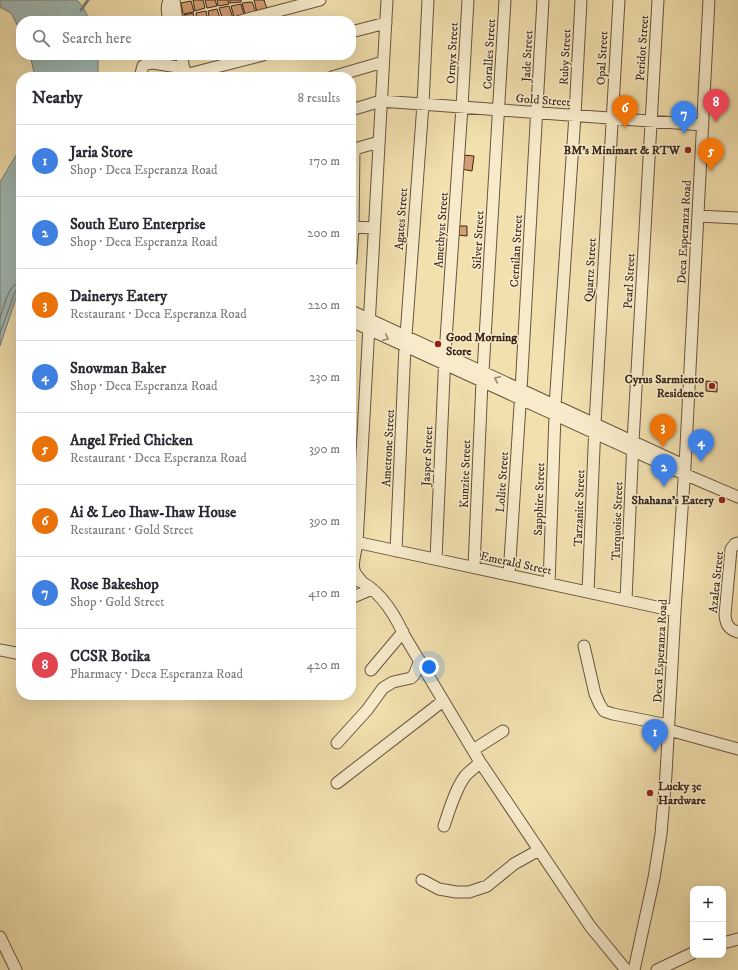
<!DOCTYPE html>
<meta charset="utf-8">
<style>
body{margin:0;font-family:"IM FELL DW Pica",serif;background:#f2f2f3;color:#2b2b33}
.controls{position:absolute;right:12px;bottom:12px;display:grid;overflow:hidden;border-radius:8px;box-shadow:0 4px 16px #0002}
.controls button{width:36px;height:36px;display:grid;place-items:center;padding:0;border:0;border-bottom:1px solid #e1e1e2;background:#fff;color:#2b2b33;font:20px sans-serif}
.you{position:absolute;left:429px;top:667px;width:14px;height:14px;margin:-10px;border:3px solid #fff;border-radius:50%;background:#1a73e8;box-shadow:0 0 0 6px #1a73e833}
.badge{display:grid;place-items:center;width:26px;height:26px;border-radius:50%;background:#0b8043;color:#fff;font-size:13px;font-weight:700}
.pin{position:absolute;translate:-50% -33px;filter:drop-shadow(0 1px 2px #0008)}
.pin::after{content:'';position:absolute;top:21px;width:14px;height:12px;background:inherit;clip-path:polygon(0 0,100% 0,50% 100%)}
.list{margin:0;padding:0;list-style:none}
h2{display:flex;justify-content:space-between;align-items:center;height:52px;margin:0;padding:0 16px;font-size:17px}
h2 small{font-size:13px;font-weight:400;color:#7c7c81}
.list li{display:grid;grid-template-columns:26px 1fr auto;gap:12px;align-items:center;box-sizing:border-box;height:72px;padding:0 16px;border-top:1px solid #e1e1e2}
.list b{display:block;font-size:15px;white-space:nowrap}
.list p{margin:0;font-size:13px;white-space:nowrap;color:#7c7c81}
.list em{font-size:13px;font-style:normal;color:#7c7c81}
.icon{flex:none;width:22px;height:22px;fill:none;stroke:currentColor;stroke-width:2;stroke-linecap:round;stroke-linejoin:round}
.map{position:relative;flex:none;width:738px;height:970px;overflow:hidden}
.search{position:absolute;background:#fff;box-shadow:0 4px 16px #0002;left:16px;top:16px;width:340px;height:44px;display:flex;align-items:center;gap:10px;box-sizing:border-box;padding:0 14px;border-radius:16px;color:#7c7c81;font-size:15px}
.panel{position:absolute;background:#fff;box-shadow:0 4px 16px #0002;left:16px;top:72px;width:340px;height:628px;border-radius:16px}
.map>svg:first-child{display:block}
</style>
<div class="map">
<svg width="738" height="970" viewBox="0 0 738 970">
<rect width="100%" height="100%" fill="#f2e0af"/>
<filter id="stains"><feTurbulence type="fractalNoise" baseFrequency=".005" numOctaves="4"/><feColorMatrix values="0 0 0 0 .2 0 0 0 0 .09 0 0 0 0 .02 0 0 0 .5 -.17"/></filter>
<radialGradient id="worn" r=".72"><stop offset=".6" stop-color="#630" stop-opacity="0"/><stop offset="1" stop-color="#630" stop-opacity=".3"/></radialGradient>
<!-- water -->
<path fill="#a0bab7" stroke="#777f78" d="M 0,0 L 77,0 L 83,7 L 90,21 L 21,21 L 21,32 L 11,13 L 0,7 Z
M 30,55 L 98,55 L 98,77 L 35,77 Z
M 21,147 L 21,289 L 15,301 L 0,346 L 0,182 Z"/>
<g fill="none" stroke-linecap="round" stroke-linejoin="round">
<!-- shore -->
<path stroke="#6d7068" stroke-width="1" d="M 0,318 C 3,310 7,290 15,285 C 17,284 18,284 21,284
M 0,333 L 12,300 L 16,290 L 21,289"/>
<!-- stream -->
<path stroke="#777f78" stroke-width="3" d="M 81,10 L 88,0"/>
</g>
<!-- building -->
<path fill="#d49e74" stroke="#3a271a" d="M 193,0 L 203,0 L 205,8 L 195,11 Z
M 205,0 L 215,0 L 217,6 L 207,8 Z
M 217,0 L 228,0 L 229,4 L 218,6 Z
M 230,0 L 241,0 L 241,2 L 230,3 Z
M 254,0 L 264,0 L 267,9 L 257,12 Z
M 191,1 L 194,12 L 183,14 L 181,3 Z
M 252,2 L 256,12 L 245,14 L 242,3 Z
M 241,4 L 244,15 L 234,17 L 231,6 Z
M 229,6 L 233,18 L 223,20 L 219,8 Z
M 217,9 L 221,21 L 210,21 L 208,11 Z
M 206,11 L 208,21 L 197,21 L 196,13 Z
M 193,13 L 195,21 L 185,21 L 184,15 Z
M 463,155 L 474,156 L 472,171 L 461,169 Z
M 458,226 L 467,226 L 467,236 L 457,235 Z
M 706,381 L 717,382 L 717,392 L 706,391 Z"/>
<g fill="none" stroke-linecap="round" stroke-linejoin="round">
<!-- minor casing -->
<g stroke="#68553f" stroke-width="13">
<path id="minor" d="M 174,0 L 177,21
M 169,21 C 168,14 165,6 170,0
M 240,21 L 320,0
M 351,32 L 386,23
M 182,55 L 184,74
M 140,77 L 143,66 L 146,64 L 153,63 L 184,68
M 177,77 L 263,55
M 332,77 L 383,62
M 351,110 L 381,101 L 703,125
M 351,150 L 379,142
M 698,216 L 738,218
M 351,227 L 374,228
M 351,261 L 353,227 L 354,149
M 351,311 L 679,463
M 351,321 L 684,474 L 738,497
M 406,336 L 423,104 L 428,0
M 483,372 L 505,0
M 555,406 L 575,115 L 581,0
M 351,541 L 675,611
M 738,543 L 735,544 L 731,549 L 725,615 C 726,624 728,629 738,632
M 396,551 L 405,346
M 436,559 L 445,354 L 462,107 L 468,0
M 474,567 L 482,381
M 509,575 L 521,390 L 543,0
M 355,579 C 379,588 394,613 404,635 L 480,762 L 590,926 L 626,970
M 362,582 C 359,578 355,574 354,570 C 352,562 356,551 357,543 L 387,0
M 549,584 L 555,415
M 588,592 L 595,424 L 619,0
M 351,598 L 372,589
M 626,600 L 633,442 L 658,0
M 584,646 L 595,694 L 600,705 L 604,711 L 613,714 L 668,725
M 0,650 L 21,654
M 371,670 L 403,632
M 669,730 L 738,749
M 337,743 L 367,710 L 383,688 L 393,682 L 411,678 L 414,675 L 420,661
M 473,750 L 503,731
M 337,783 L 443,701
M 444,826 C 449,811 456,787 466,775 C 470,771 476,767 480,762
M 422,880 L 439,889 L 456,892 L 469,892 L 487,886 L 514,864 L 539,850
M 0,937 L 16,970
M 723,943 L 738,939
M 634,970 L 654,878 L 661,834 L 666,774 L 675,611 L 685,466 L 709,0
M 657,970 L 693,953"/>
</g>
<!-- minor -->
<use href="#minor" stroke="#f7ebcb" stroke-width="11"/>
</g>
<!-- one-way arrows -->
<defs><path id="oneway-chevron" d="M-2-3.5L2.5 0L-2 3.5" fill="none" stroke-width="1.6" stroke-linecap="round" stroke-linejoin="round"/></defs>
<g stroke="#988972">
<use href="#oneway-chevron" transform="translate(386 338) rotate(25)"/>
<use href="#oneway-chevron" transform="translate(497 379) rotate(-155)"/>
</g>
<!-- markers -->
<g fill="#8f2418" stroke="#f7ebcb" stroke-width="1.5">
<circle cx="688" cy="150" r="4"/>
<circle cx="438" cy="344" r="4"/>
<circle cx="712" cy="386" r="4"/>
<circle cx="722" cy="500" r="4"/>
<circle cx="650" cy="793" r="4"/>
</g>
<g text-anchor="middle" stroke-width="3" stroke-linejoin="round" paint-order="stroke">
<!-- street labels -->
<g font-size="12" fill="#3a271a" stroke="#f7ebcb">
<text transform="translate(642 48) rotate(-86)" y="4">Peridot Street</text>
<text transform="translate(452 53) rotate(-87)" y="4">Ornyx Street</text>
<text transform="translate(489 54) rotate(-87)" y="4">Coralles Street</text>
<text transform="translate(527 56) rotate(-87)" y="4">Jade Street</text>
<text transform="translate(565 57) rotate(-87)" y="4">Ruby Street</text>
<text transform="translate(602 58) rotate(-87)" y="4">Opal Street</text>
<text transform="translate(543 100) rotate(4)" y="4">Gold Street</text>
<text transform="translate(401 219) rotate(-86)" y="4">Agates Street</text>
<text transform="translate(441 230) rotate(-86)" y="4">Amethyst Street</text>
<text transform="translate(684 232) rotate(-87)" y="4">Deca Esperanza Road</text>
<text transform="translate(478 240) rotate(-87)" y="4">Silver Street</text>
<text transform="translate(516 251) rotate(-87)" y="4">Cernilan Street</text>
<text transform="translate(590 270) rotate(-87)" y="4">Quartz Street</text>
<text transform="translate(629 281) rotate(-87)" y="4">Pearl Street</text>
<text transform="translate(388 448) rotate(-87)" y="4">Ametrone Street</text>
<text transform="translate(427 456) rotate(-87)" y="4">Jasper Street</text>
<text transform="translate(465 474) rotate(-88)" y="4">Kunzite Street</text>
<text transform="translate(502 482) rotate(-86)" y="4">Lolite Street</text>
<text transform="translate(539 499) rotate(-88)" y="4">Sapphire Street</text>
<text transform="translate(579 508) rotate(-88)" y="4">Tarzanite Street</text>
<text transform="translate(617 521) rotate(-88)" y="4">Turquoise Street</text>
<text transform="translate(516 563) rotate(12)" y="4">Emerald Street</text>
<text transform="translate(716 582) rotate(-84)" y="4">Azalea Street</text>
<text transform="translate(660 651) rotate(-87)" y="4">Deca Esperanza Road</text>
</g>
<!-- poi labels -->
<g font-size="12" font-weight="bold" fill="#3a271a" stroke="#f7ebcb" text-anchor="end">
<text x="680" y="154">BM's Minimart &amp; RTW</text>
<text x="446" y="341" text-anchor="start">Good Morning<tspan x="446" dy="14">Store</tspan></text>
<text x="704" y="383">Cyrus Sarmiento<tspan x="704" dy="14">Residence</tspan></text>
<text x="714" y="504">Shahana's Eatery</text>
<text x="658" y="790" text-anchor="start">Lucky 3c<tspan x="658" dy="14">Hardware</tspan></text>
</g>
</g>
<rect width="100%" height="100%" filter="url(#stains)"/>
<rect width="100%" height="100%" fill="url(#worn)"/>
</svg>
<div class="controls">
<button>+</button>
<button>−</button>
</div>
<div class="you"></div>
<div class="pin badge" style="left:655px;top:752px;background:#3f7fe0">1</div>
<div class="pin badge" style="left:664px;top:487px;background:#3f7fe0">2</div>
<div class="pin badge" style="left:663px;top:447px;background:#e8710a">3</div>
<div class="pin badge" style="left:701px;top:462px;background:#3f7fe0">4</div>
<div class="pin badge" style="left:711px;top:171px;background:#e8710a">5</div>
<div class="pin badge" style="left:625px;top:128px;background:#e8710a">6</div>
<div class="pin badge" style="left:684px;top:134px;background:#3f7fe0">7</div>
<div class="pin badge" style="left:716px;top:122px;background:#e0444e">8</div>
<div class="search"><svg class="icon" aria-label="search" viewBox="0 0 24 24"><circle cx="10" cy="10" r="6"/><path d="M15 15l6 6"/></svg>Search here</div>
<section class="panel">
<h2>Nearby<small>8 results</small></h2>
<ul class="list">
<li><span class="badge" style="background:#3f7fe0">1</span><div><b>Jaria Store</b><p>Shop · Deca Esperanza Road</p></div><em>170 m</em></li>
<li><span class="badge" style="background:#3f7fe0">2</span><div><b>South Euro Enterprise</b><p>Shop · Deca Esperanza Road</p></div><em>200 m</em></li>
<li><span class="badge" style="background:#e8710a">3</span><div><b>Dainerys Eatery</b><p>Restaurant · Deca Esperanza Road</p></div><em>220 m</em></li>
<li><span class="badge" style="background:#3f7fe0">4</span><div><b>Snowman Baker</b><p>Shop · Deca Esperanza Road</p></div><em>230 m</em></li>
<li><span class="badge" style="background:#e8710a">5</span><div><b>Angel Fried Chicken</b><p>Restaurant · Deca Esperanza Road</p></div><em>390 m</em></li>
<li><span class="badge" style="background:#e8710a">6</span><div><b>Ai &amp; Leo Ihaw-Ihaw House</b><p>Restaurant · Gold Street</p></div><em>390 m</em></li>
<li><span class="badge" style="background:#3f7fe0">7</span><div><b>Rose Bakeshop</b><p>Shop · Gold Street</p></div><em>410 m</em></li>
<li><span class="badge" style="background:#e0444e">8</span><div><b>CCSR Botika</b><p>Pharmacy · Deca Esperanza Road</p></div><em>420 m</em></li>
</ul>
</section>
</div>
